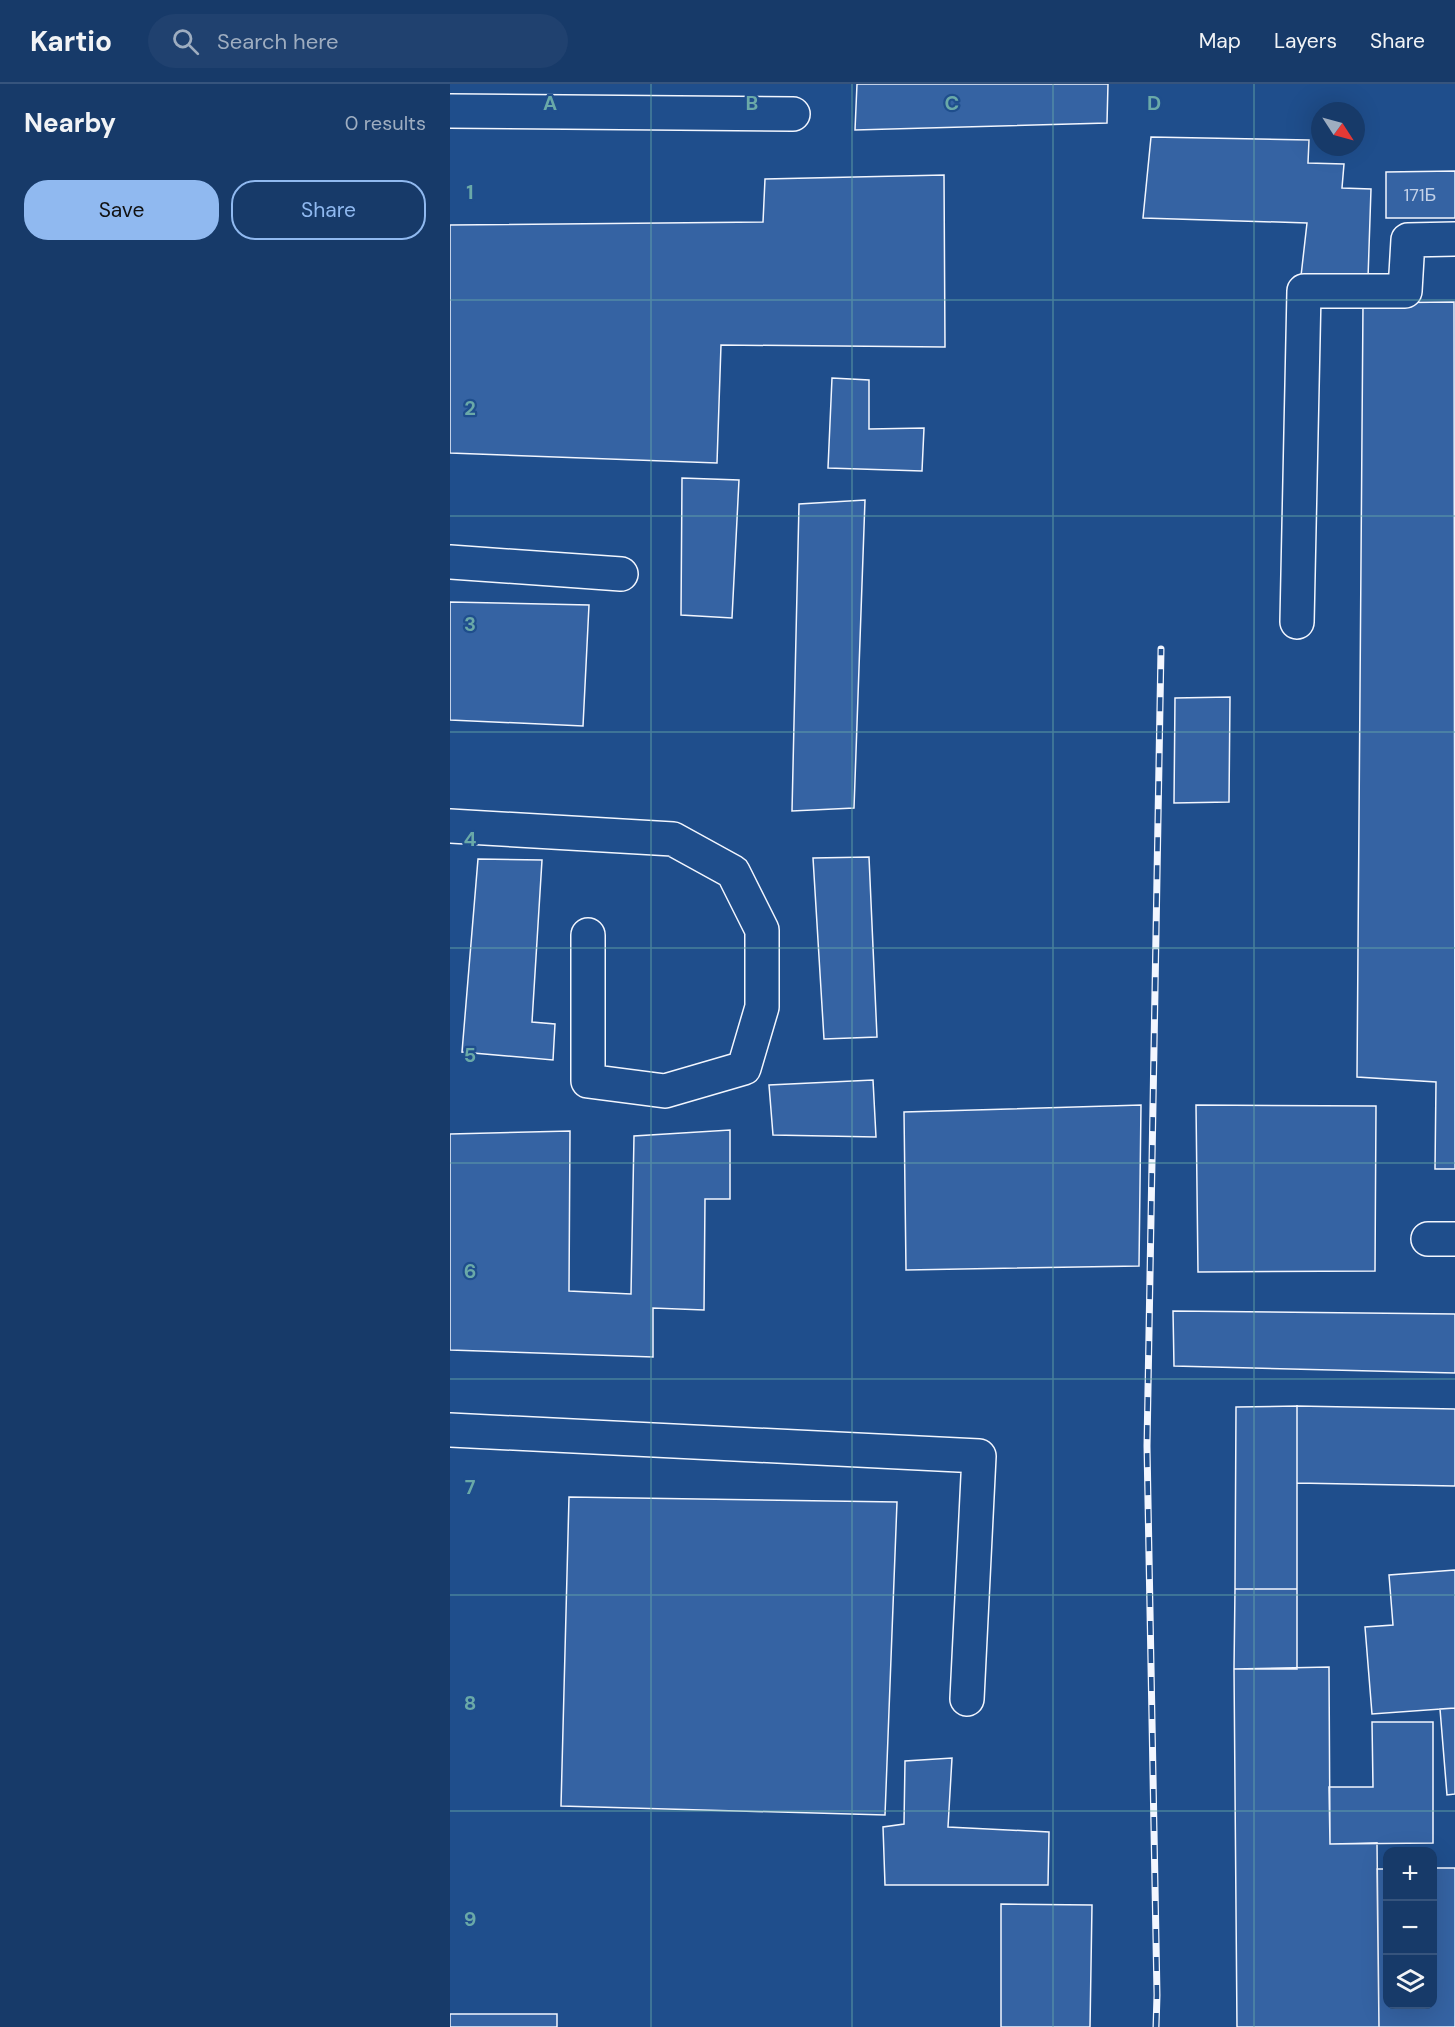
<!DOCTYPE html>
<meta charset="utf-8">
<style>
body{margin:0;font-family:"DM Sans",sans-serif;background:#20416f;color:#f1f3f6}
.controls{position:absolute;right:18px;bottom:18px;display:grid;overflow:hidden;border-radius:12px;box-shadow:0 6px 24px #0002}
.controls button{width:54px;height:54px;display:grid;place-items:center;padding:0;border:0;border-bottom:2px solid #36547d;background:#173a69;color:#f1f3f6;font:30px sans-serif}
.compass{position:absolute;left:861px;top:18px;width:54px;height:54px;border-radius:50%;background:#173a69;box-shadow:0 6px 24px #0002;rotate:126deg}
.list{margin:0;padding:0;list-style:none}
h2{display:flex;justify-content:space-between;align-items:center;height:78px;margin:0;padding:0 24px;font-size:26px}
h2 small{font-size:20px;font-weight:400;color:#9eadc0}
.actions{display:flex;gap:12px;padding:18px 24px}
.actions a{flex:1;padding:14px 0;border:2px solid #90b9f0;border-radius:24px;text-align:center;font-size:21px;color:#90b9f0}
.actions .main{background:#90b9f0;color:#111}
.icon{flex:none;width:33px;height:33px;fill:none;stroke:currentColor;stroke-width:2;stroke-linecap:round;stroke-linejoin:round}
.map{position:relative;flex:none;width:1005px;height:1943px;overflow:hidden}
header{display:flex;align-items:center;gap:36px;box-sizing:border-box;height:84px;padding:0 30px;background:#173a69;border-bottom:2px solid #36547d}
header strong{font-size:28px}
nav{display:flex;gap:33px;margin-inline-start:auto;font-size:21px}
.search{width:420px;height:54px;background:#20416f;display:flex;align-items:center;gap:15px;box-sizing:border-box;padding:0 21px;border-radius:33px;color:#9eadc0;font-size:22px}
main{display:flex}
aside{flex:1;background:#173a69}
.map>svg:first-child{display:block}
</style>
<header>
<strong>Kartio</strong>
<div class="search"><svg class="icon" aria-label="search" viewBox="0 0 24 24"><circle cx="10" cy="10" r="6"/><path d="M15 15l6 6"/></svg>Search here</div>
<nav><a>Map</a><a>Layers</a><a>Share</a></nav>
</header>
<main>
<aside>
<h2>Nearby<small>0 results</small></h2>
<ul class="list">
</ul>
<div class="actions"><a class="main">Save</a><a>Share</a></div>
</aside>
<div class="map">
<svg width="1005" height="1943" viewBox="0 0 1005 1943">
<rect width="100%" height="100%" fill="#1f4e8c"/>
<!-- building -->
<path fill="#3563a3" stroke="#f2f6ff" stroke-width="1.5" d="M 407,0 L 658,0 L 657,39 L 405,46 Z
M 701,53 L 859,56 L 858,79 L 894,80 L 892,104 L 921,105 L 918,194 L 851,192 L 857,139 L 693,134 Z
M 1005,87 L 1005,134 L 936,134 L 936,88 Z
M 494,91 L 495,263 L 271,261 L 267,379 L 0,369 L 0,141 L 313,138 L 315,95 Z
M 1004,218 L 1005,1085 L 985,1085 L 986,998 L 907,993 L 913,219 Z
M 382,294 L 419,296 L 419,345 L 474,344 L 472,387 L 378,384 Z
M 232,394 L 289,396 L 282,534 L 231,531 Z
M 415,416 L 404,724 L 342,727 L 349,420 Z
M 0,518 L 139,521 L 133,642 L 0,636 Z
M 780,613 L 779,718 L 724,719 L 725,614 Z
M 419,773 L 427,953 L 374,955 L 363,774 Z
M 28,775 L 92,776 L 82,938 L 105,940 L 103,976 L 12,968 Z
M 423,996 L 426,1053 L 323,1051 L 319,1001 Z
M 691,1021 L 689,1182 L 456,1186 L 454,1028 Z
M 746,1021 L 926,1022 L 925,1187 L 748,1188 Z
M 280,1046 L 280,1115 L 255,1115 L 254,1226 L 203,1224 L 203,1273 L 0,1266 L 0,1050 L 120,1047 L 119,1207 L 181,1210 L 184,1052 Z
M 723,1227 L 1005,1230 L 1005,1289 L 724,1282 Z
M 847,1322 L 847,1505 L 785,1505 L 786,1323 Z
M 847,1322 L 1005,1325 L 1005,1402 L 847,1399 Z
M 119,1413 L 447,1418 L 435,1731 L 111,1722 Z
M 1005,1486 L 1005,1624 L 922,1630 L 915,1543 L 943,1541 L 939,1491 Z
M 785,1505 L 847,1505 L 847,1585 L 784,1585 Z
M 879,1583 L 880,1760 L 927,1759 L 929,1943 L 787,1943 L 784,1585 Z
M 1005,1624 L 1005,1710 L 997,1711 L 990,1625 Z
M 922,1638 L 983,1638 L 983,1759 L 880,1760 L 879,1703 L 923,1703 Z
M 502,1674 L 498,1743 L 599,1748 L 598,1801 L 435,1801 L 433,1743 L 454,1740 L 455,1677 Z
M 982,1784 L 1005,1784 L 1005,1943 L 929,1943 L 927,1785 L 938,1785 L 938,1920 L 982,1920 Z
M 551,1820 L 642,1821 L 640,1943 L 551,1943 Z
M 0,1930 L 107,1930 L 107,1943 L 0,1943 Z"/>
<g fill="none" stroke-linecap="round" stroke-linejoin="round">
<!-- minor casing -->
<g stroke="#f2f6ff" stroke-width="36">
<path id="minor" d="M 0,27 L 343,30
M 0,478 L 171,490
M 847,538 L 854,207 L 955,207 L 958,156 L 1005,155
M 0,742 L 223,755 L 283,788 L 312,846 L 312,923 L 294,984 L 215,1007 L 138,997 L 138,851
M 978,1155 L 1005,1155
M 0,1346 L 529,1372 L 517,1615"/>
</g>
<!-- minor -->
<use href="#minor" stroke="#1f4e8c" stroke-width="33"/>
<!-- rail casing -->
<g stroke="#f2f6ff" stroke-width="7">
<path id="rail" d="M 706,1943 L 707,1911 L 697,1362 L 711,565"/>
</g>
<!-- rail -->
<use href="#rail" stroke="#1f4e8c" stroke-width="4.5" stroke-dasharray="14" stroke-linecap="butt"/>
</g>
<!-- grid -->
<path fill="none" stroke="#6aa9a8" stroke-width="1.5" stroke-opacity="0.55" d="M 201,0 L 201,1943M 402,0 L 402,1943M 603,0 L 603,1943M 804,0 L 804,1943M 0,216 L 1005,216M 0,432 L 1005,432M 0,648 L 1005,648M 0,864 L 1005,864M 0,1079 L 1005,1079M 0,1295 L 1005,1295M 0,1511 L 1005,1511M 0,1727 L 1005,1727"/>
<g text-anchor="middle" stroke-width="4.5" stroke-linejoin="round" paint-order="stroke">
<!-- number labels -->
<g font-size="18" fill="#c3d1e8">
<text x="970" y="117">171Б</text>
</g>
</g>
<g font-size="20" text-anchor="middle" font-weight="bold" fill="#6aa9a8" stroke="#1f4e8c" stroke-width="4.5" stroke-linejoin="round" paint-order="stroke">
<text x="100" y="26">A</text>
<text x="302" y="26">B</text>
<text x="502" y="26">C</text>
<text x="704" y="26">D</text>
<text x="20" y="115">1</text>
<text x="20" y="331">2</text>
<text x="20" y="547">3</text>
<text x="20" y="762">4</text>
<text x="20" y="978">5</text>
<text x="20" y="1194">6</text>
<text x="20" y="1410">7</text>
<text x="20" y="1626">8</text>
<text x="20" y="1842">9</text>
</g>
</svg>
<div class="controls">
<button>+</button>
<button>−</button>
<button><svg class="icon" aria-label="layers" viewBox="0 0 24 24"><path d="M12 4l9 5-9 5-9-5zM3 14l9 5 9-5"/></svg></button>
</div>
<svg class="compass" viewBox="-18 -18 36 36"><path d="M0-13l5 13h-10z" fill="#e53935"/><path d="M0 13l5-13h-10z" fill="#9eadc0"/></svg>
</div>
</main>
